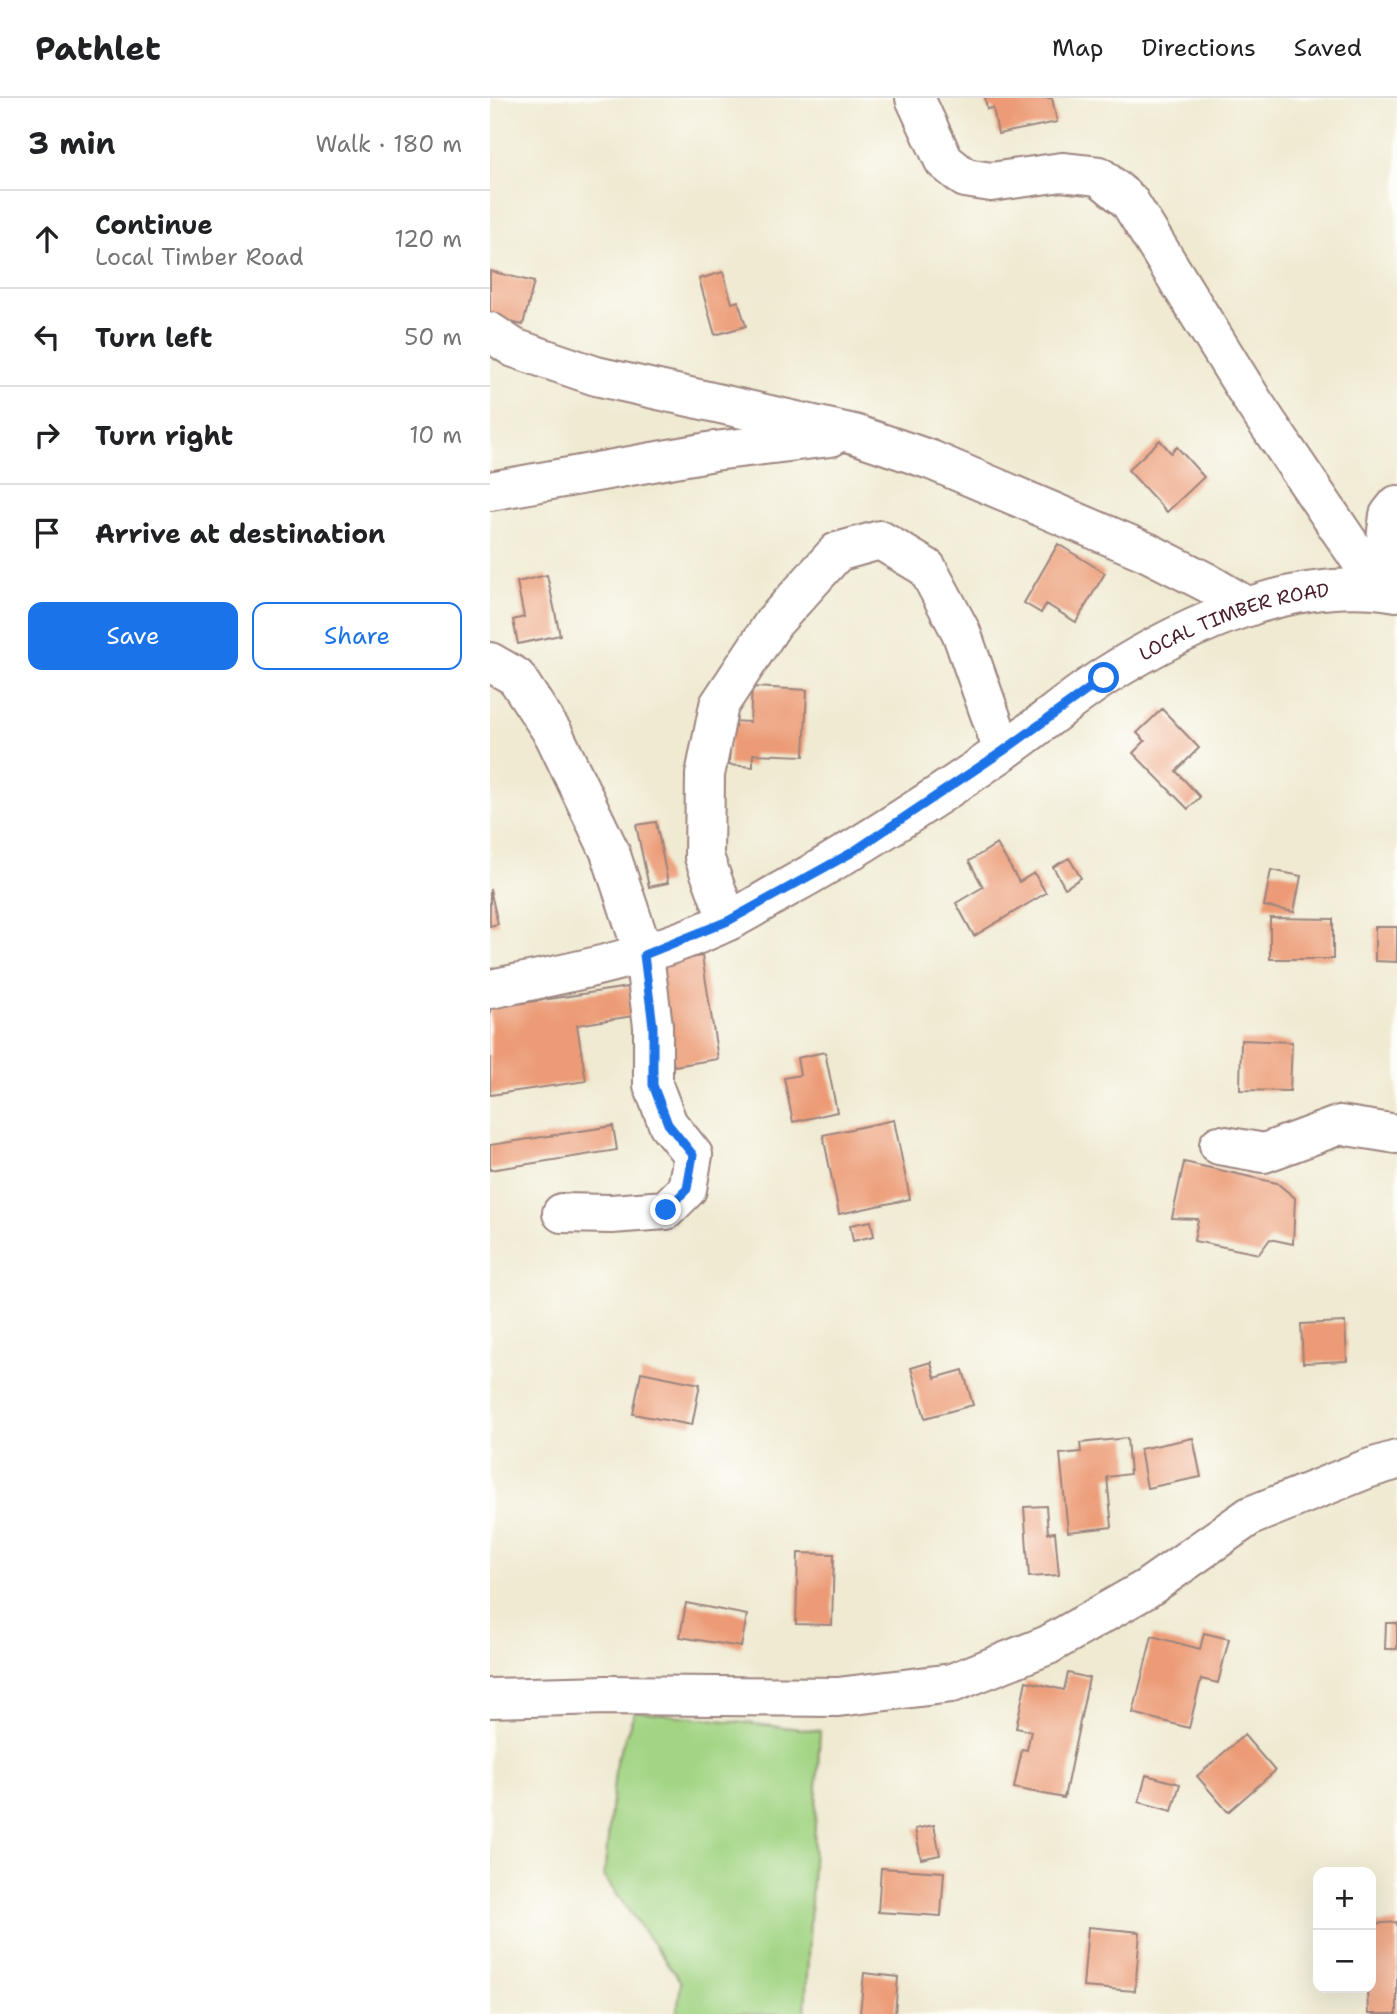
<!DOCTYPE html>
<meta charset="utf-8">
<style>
body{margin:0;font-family:"Shantell Sans",sans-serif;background:#f6f6f6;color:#202124}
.controls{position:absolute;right:21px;bottom:21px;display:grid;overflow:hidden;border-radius:14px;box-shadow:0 7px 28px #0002}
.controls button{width:63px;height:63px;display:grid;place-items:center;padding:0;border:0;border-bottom:2px solid #e0e0e0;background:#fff;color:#202124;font:35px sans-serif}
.stop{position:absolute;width:21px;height:21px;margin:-16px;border:5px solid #1a73e8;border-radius:50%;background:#fff}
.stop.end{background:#1a73e8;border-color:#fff;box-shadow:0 2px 7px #0008}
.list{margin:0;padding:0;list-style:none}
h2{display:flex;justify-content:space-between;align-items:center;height:91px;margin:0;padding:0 28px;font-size:30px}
h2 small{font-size:23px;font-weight:400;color:#757577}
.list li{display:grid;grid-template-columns:46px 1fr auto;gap:21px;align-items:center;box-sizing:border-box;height:98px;padding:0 28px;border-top:2px solid #e0e0e0}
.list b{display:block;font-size:26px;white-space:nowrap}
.list p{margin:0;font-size:23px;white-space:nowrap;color:#757577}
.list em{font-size:23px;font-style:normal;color:#757577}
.actions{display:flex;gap:14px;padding:21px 28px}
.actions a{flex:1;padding:16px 0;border:2px solid #1a73e8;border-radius:14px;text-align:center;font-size:24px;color:#1a73e8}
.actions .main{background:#1a73e8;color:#fff}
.icon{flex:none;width:38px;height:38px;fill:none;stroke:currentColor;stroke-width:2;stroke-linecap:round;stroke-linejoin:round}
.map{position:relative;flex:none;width:907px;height:1916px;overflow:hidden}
header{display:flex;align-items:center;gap:42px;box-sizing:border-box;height:98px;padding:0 35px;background:#fff;border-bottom:2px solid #e0e0e0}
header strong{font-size:33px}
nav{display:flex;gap:38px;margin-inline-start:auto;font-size:24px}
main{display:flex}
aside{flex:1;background:#fff}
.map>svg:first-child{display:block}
</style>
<header>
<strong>Pathlet</strong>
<nav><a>Map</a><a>Directions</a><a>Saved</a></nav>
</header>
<main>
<aside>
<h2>3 min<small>Walk · 180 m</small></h2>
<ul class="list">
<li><svg class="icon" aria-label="ahead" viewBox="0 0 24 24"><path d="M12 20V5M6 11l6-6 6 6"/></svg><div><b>Continue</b><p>Local Timber Road</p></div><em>120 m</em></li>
<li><svg class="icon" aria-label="left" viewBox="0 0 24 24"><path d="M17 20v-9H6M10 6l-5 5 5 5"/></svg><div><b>Turn left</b></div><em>50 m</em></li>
<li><svg class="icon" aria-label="right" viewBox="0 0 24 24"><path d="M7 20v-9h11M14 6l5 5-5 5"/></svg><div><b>Turn right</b></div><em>10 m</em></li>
<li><svg class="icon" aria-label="arrive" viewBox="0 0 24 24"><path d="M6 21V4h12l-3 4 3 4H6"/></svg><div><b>Arrive at destination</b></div></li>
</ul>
<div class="actions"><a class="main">Save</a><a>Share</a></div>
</aside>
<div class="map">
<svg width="907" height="1916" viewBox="0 0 907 1916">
<rect width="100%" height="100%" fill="#fdfcf7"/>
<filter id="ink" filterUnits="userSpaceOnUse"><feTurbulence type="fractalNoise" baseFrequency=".0143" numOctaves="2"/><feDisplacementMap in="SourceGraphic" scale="14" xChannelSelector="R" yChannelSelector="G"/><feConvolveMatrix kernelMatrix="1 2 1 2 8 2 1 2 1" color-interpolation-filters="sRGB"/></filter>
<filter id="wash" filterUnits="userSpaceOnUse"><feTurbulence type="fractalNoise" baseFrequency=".00686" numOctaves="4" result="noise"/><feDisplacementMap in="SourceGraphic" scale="28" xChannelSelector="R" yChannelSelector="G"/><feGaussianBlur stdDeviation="1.57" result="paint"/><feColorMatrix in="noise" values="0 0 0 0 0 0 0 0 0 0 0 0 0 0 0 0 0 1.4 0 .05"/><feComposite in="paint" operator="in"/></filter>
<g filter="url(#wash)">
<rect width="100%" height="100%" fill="#efead1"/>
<!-- green -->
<path fill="#a2d483" stroke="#767a57" stroke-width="2" d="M 145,1613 L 330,1633 L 315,1916 L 187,1916 L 191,1884 L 114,1779 L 126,1664 Z"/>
<g id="blocks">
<!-- building -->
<path fill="#ec9b76" d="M 495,0 L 562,0 L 567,24 L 508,36 L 503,10 L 497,11 Z
M 0,173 L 44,184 L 33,227 L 0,219 Z
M 233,174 L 242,205 L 248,203 L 256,228 L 225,237 L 209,181 Z
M 670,342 L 681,355 L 687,349 L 714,379 L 677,414 L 638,372 Z
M 568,446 L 615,475 L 586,524 L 556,506 L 551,515 L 534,505 Z
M 57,477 L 70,537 L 28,546 L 23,522 L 34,519 L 27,484 Z
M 262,589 L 317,592 L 314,658 L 263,656 L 263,669 L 239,667 L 241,623 L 260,624 Z
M 672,611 L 709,650 L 686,673 L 710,699 L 698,711 L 643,655 L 655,643 L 647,635 Z
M 166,724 L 178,785 L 159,789 L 146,727 Z
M 507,746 L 529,784 L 544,775 L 556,795 L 484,838 L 466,805 L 493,789 L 479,763 Z
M 579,760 L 591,780 L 575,790 L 563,769 Z
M 781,772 L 811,778 L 804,814 L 774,808 Z
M 0,791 L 8,826 L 0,828 Z
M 780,820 L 843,821 L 843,861 L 780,861 Z
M 885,829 L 907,829 L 907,864 L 885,863 Z
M 212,858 L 228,961 L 184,968 L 168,865 Z
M 145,888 L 149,917 L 87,927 L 96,983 L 0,997 L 0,910 Z
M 751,942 L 802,944 L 800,993 L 750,992 Z
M 335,954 L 347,1014 L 303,1024 L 294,980 L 310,977 L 307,960 Z
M 404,1022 L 420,1101 L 349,1116 L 333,1037 Z
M 123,1028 L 127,1052 L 0,1072 L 0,1047 Z
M 694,1064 L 787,1085 L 805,1100 L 803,1146 L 780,1141 L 769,1156 L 704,1143 L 708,1121 L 682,1120 Z
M 381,1123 L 384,1138 L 363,1143 L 360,1127 Z
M 855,1224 L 857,1263 L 813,1265 L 811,1226 Z
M 441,1264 L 445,1280 L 473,1272 L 483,1307 L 435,1320 L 421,1270 Z
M 151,1274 L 210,1286 L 202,1327 L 143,1316 Z
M 637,1340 L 640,1376 L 617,1379 L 622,1429 L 578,1434 L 570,1356 L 591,1354 L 590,1345 Z
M 703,1340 L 711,1379 L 657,1390 L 650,1351 Z
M 556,1408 L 558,1435 L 565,1434 L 569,1477 L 539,1479 L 534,1409 Z
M 308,1455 L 344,1456 L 342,1527 L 306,1526 Z
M 196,1505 L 257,1517 L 251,1549 L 190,1539 Z
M 896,1525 L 907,1525 L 907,1551 L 895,1551 Z
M 714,1535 L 739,1541 L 728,1585 L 711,1581 L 699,1630 L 643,1615 L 662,1538 L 710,1551 Z
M 578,1575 L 599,1580 L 574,1700 L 524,1690 L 532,1651 L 537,1652 L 541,1633 L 526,1630 L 536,1583 L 574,1592 Z
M 754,1637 L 785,1673 L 738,1714 L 707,1678 Z
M 656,1677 L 690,1686 L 682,1713 L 649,1704 Z
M 444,1727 L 450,1757 L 431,1761 L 425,1731 Z
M 391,1770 L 454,1774 L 451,1818 L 388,1814 Z
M 907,1824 L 907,1916 L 878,1916 L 877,1890 L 881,1890 L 881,1826 Z
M 598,1829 L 650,1834 L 645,1893 L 593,1889 Z
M 374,1875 L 408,1879 L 405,1916 L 370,1916 Z"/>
</g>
</g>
<g filter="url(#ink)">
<use href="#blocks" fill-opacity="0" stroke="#9c847e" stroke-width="2"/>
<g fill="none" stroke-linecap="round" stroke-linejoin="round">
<!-- minor casing -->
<g stroke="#9c847e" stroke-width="42">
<g id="minor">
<path d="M 425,0 L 454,63 L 475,80 L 501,84 L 572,74 L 609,78 L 639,103 L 764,305 L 890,491"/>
<path d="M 0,234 L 24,250 L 106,278 L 364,336 L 441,362 L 657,454 L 716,484 L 758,509"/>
<path d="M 0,393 L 224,353 L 341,339"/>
<path d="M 890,491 L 899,417 L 907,407"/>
<path d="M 0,564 L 26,579 L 64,637 L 120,754 L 154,857 L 163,928 L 163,987 L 178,1026 L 203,1057 L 197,1091 L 176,1112 L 121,1116 L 72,1115"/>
<path d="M 238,823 L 214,759 L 215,677 L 229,607 L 284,524 L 347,454 L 390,442 L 437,470 L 471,534 L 513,653"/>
<path id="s1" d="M 0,891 C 81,875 163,859 238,823 C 257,814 275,802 293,792 C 369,750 441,703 512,654 C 547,630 579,602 614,579 C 697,526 807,476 907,494"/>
<path d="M 729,1047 L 774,1055 L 850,1027 L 907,1036"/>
<path d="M 0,1600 L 117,1597 L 348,1599 L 462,1585 L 558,1547 L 656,1491 L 760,1418 L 877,1371 L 907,1362"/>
</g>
</g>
<!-- minor -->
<use href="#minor" stroke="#fff" stroke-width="38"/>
</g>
</g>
<g fill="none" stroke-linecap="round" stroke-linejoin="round" filter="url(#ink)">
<!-- route -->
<path stroke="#1a73e8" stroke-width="9" d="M 176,1112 L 197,1091 L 203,1057 L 178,1026 L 163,987 L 163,928 L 154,857 L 238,823 L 361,755 L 513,653 L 614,580"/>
</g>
<g text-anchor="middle" stroke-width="5" stroke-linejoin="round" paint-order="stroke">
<!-- street labels -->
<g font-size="19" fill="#4a1f2b" stroke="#fdfcf7">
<text dy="7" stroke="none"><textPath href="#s1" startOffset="840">LOCAL TIMBER ROAD</textPath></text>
</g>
</g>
</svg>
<div class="controls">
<button>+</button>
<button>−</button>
</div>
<div class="stop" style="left:614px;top:580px"></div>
<div class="stop end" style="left:176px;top:1112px"></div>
</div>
</main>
